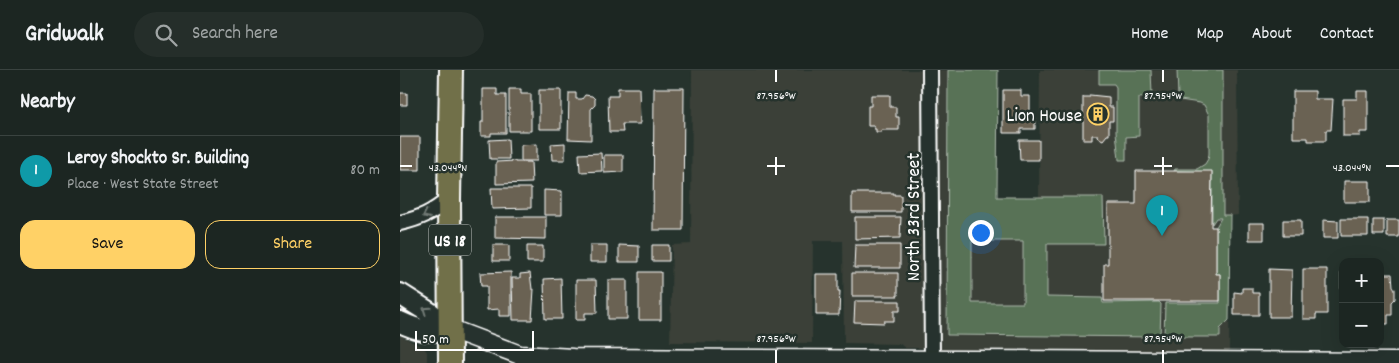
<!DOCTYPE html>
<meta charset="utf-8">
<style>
body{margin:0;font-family:Dekko,sans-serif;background:#252e2a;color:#f1f3f6}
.controls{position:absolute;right:15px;bottom:15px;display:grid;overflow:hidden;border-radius:10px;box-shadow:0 5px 20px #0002}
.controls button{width:45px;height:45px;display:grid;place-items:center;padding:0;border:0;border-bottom:1px solid #3a4340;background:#1c2622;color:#f1f3f6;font:25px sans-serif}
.scale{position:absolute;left:15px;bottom:12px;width:119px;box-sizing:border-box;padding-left:5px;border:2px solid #fff;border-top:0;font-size:14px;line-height:18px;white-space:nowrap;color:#fff;-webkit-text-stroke:4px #26332d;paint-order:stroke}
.you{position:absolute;left:580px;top:162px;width:18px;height:18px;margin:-12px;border:4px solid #fff;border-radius:50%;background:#1a73e8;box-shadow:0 0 0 8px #1a73e833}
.badge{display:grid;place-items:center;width:32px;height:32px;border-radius:50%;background:#ffd166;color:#fff;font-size:16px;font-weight:700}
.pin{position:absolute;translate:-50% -41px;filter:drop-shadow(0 1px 2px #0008)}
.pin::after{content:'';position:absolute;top:26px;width:18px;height:15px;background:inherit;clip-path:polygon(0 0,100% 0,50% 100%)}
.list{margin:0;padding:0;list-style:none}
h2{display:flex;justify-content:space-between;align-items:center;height:65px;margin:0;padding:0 20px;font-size:21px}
h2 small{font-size:16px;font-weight:400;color:#a0a5a5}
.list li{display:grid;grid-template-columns:32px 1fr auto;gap:15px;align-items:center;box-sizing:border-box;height:70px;padding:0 20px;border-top:1px solid #3a4340}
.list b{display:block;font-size:19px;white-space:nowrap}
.list p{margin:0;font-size:16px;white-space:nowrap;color:#a0a5a5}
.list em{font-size:16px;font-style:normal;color:#a0a5a5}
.actions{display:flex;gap:10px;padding:15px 20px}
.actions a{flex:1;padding:11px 0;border:1px solid #ffd166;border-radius:15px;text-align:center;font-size:18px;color:#ffd166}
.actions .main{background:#ffd166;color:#111}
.icon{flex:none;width:28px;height:28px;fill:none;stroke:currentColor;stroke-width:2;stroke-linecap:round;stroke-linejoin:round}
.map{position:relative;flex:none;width:999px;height:293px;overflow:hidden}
header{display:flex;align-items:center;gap:30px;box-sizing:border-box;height:70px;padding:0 25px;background:#1c2622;border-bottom:1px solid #3a4340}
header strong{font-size:24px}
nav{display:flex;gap:28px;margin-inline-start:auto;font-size:18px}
.search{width:350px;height:45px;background:#252e2a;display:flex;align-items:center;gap:12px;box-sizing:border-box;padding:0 18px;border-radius:28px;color:#a0a5a5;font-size:19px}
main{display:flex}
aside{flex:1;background:#1c2622}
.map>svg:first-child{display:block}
</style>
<header>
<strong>Gridwalk</strong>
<div class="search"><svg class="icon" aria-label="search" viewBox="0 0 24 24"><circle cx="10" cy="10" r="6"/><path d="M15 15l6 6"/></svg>Search here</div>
<nav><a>Home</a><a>Map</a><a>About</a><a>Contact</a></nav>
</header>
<main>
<aside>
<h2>Nearby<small></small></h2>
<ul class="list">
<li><span class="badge" style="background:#0f9aa8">1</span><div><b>Leroy Shockto Sr. Building</b><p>Place · West State Street</p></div><em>80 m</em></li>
</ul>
<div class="actions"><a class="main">Save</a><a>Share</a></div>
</aside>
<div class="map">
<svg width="999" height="293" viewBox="0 0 999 293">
<rect width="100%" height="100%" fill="#26332d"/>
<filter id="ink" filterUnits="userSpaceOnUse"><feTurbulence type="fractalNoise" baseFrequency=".02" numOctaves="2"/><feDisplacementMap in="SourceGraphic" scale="10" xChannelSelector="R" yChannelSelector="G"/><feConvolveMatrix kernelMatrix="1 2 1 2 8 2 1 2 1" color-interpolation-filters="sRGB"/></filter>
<g filter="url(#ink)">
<!-- built -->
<path fill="#3a4138" d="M 292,0 L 598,0 L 597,126 L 639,127 L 640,0 L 837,0 L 838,145 L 830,146 L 829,293 L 540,293 L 539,278 L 505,278 L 500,274 L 444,273 L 443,171 L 413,171 L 412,273 L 270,272 L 272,175 L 291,174 Z
M 0,265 L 25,279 L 27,282 L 27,293 L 0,293 Z"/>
<!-- green -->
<path fill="#587257" stroke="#acb8ab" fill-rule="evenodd" d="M 548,0 L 598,0 L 597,127 L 703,127 L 704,174 L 647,174 L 647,227 L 702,228 L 703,233 L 759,232 L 761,234 L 760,267 L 547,265 ZM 572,171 L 623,171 L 623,233 L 572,233 Z
M 699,0 L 751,0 L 752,25 L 749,27 L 739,28 L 739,66 L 726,67 L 726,90 L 719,90 L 716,62 L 716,17 L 714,14 L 699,14 Z
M 777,0 L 823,0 L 823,145 L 830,145 L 829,250 L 820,259 L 820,267 L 764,267 L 765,233 L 820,233 L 820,204 L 816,204 L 816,157 L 821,148 L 816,148 L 812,154 L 812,102 L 774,101 L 775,99 L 797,99 L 805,94 L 808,89 L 809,84 L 809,45 L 804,35 L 800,33 L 780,30 L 778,27 Z"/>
<!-- building -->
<path fill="#6a6252" stroke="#fff" d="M 218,18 L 239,18 L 240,54 L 222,54 L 223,62 L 209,62 L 208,26 L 218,26 Z
M 254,18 L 284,18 L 283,160 L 253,160 Z
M 83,19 L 97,19 L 97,25 L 106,25 L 106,63 L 91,63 L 91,66 L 81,66 L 81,52 L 83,52 Z
M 109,19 L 121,19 L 121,24 L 131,24 L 131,61 L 109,61 Z
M 139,20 L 161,20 L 161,59 L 139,59 Z
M 603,20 L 621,20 L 621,26 L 630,26 L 630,44 L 635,45 L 635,59 L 621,59 L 621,63 L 603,63 Z
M 893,21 L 915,21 L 915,29 L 933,29 L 931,60 L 926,60 L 926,71 L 908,71 L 908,68 L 893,68 Z
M 957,21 L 968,21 L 968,62 L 960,62 L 960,66 L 943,66 L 943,29 L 957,29 Z
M 0,23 L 7,23 L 7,35 L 0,35 Z
M 169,23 L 176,23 L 176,29 L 182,29 L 185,25 L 192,26 L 195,29 L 195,35 L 191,39 L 191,70 L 168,69 Z
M 471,25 L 490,25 L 490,37 L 496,37 L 496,47 L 499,47 L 499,60 L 481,60 L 481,62 L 476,62 L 476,59 L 474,59 L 474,56 L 468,56 L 468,36 L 471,36 Z
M 690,25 L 709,27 L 709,37 L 713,37 L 713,51 L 709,51 L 709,65 L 707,65 L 703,70 L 699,68 L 698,65 L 692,65 L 692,70 L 683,70 L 683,27 L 690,27 Z
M 0,67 L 20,67 L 20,100 L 0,100 Z
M 108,69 L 109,89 L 90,89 L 89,70 Z
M 619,70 L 639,70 L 639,90 L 620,90 Z
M 165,73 L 165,90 L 152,90 L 151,74 Z
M 137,74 L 137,91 L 121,91 L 121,75 Z
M 201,83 L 202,101 L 180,102 L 179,84 Z
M 204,85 L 223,85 L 223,102 L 204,103 Z
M 115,91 L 115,92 L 131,92 L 132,113 L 96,114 L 96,92 Z
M 736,101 L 812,101 L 811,157 L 816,157 L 816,204 L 820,204 L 820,231 L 704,231 L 704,194 L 708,194 L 708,134 L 736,134 Z
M 944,111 L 970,111 L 970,132 L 944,132 Z
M 91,118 L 131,118 L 131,138 L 92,139 Z
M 144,120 L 162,121 L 162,145 L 144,145 Z
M 452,123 L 494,123 L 494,125 L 501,125 L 501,142 L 452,142 Z
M 95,147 L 146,147 L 146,169 L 95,168 Z
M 455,147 L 501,147 L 500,168 L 455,169 Z
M 941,149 L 968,149 L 968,166 L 941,166 Z
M 883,150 L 901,150 L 901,166 L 883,166 Z
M 923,150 L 938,151 L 938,168 L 923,168 Z
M 973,150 L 984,150 L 984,165 L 973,165 Z
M 987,150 L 999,150 L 999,167 L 987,167 Z
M 849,153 L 864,153 L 864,170 L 849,170 Z
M 93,175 L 109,175 L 109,191 L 93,191 Z
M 190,175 L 207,175 L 207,192 L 190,192 Z
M 219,175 L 239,176 L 239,192 L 219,192 Z
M 252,175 L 269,175 L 269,191 L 252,191 Z
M 455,175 L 500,175 L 500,198 L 454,198 Z
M 127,176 L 143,176 L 143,192 L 127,192 Z
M 869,199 L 892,200 L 891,247 L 869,247 Z
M 903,199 L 927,199 L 927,244 L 916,244 L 916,249 L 903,249 Z
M 111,202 L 111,246 L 99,246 L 99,239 L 87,240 L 87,216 L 81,216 L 80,203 Z
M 239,202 L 261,202 L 261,250 L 239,250 Z
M 941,202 L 943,202 L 943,252 L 941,252 Z
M 130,203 L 132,219 L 134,219 L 132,250 L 113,250 L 112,208 L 120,208 L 120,204 Z
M 452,203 L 498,203 L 498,226 L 452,226 Z
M 416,204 L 438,204 L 438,221 L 440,221 L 439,245 L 416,245 Z
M 980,204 L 992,204 L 993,216 L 995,219 L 995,229 L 992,232 L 992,245 L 988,245 L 988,254 L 980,254 Z
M 161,208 L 162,249 L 145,249 L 144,209 Z
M 176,210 L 196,210 L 197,243 L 185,243 L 185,250 L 176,250 Z
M 208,210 L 227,210 L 227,249 L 208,249 Z
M 842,218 L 852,218 L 852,223 L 859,223 L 859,245 L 834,245 L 834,222 L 842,223 Z
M 455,231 L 500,231 L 500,241 L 494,241 L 494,251 L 484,251 L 484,253 L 454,252 Z"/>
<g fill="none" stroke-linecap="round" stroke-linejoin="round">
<!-- minor casing -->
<g stroke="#fff" stroke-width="18">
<path id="minor" d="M 530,0 L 532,293
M 0,153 C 21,148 32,143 49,129"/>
</g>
<!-- tertiary casing -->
<g stroke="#fff" stroke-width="21">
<path id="tertiary" d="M 51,259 L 120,285 L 173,288 C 449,289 724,290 999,292"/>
</g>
<!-- secondary casing -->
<g stroke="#fff" stroke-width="24">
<path id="secondary" d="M 0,224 L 30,243 L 51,259
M 0,252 C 19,261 30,263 51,259"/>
</g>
<!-- primary casing -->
<g stroke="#fff" stroke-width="26">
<path id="primary" d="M 50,293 L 49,129 L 51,0"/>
</g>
<!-- minor -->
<use href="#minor" stroke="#26332d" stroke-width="14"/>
<!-- tertiary -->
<use href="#tertiary" stroke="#26332d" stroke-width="18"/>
<!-- secondary -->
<use href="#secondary" stroke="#26332d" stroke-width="20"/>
<!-- primary -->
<use href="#primary" stroke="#71704a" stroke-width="22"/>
</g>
<!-- one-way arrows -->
<defs><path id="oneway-chevron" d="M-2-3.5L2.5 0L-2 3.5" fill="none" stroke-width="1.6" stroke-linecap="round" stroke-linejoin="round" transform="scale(1.25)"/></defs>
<g stroke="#727a76">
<use href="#oneway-chevron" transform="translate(26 145) rotate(155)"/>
<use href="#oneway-chevron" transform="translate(26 240) rotate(-145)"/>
</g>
</g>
<!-- ticks -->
<path fill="none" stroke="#fff" stroke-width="2" d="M 376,0 L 376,12M 763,0 L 763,12M 376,87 L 376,105M 763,87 L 763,105M 0,96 L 12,96M 367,96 L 385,96M 754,96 L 772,96M 986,96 L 999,96M 376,280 L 376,293M 763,280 L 763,293"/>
<!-- icons -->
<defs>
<g id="building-ring" transform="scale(1.125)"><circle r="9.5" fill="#26332d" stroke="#ffd166" stroke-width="1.5"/><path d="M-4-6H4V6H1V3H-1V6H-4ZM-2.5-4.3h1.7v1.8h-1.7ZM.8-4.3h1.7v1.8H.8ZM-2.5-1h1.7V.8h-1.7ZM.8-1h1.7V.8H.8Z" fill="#ffd166"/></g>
</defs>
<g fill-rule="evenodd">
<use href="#building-ring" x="698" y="44"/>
</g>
<g text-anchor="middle" stroke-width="5" stroke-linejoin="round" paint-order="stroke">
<!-- shield labels -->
<rect fill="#26332d" stroke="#bec2c0" stroke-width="1" x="29" y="154.5" width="42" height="31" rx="4"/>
<g font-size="18" font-weight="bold" fill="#fff">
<text x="50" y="176">US 18</text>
</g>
<!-- poi labels -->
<g font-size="19" fill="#fff" stroke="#26332d" text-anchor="end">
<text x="682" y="51">Lion House</text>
</g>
<!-- street labels -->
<g font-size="19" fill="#fff" stroke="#26332d">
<text transform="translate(512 147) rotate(-90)" y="7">North 33rd Street</text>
</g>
</g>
<g font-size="12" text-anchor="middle" fill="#fff" stroke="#26332d" stroke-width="5" stroke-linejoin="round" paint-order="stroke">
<text x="376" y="29">87.956°W</text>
<text x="763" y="29">87.954°W</text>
<text x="48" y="101">43.044°N</text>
<text x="952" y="101">43.044°N</text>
<text x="376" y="272">87.956°W</text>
<text x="763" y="272">87.954°W</text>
</g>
</svg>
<div class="controls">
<button>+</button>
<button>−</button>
</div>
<div class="scale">50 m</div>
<div class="you"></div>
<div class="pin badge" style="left:762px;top:166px;background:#0f9aa8">1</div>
</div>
</main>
